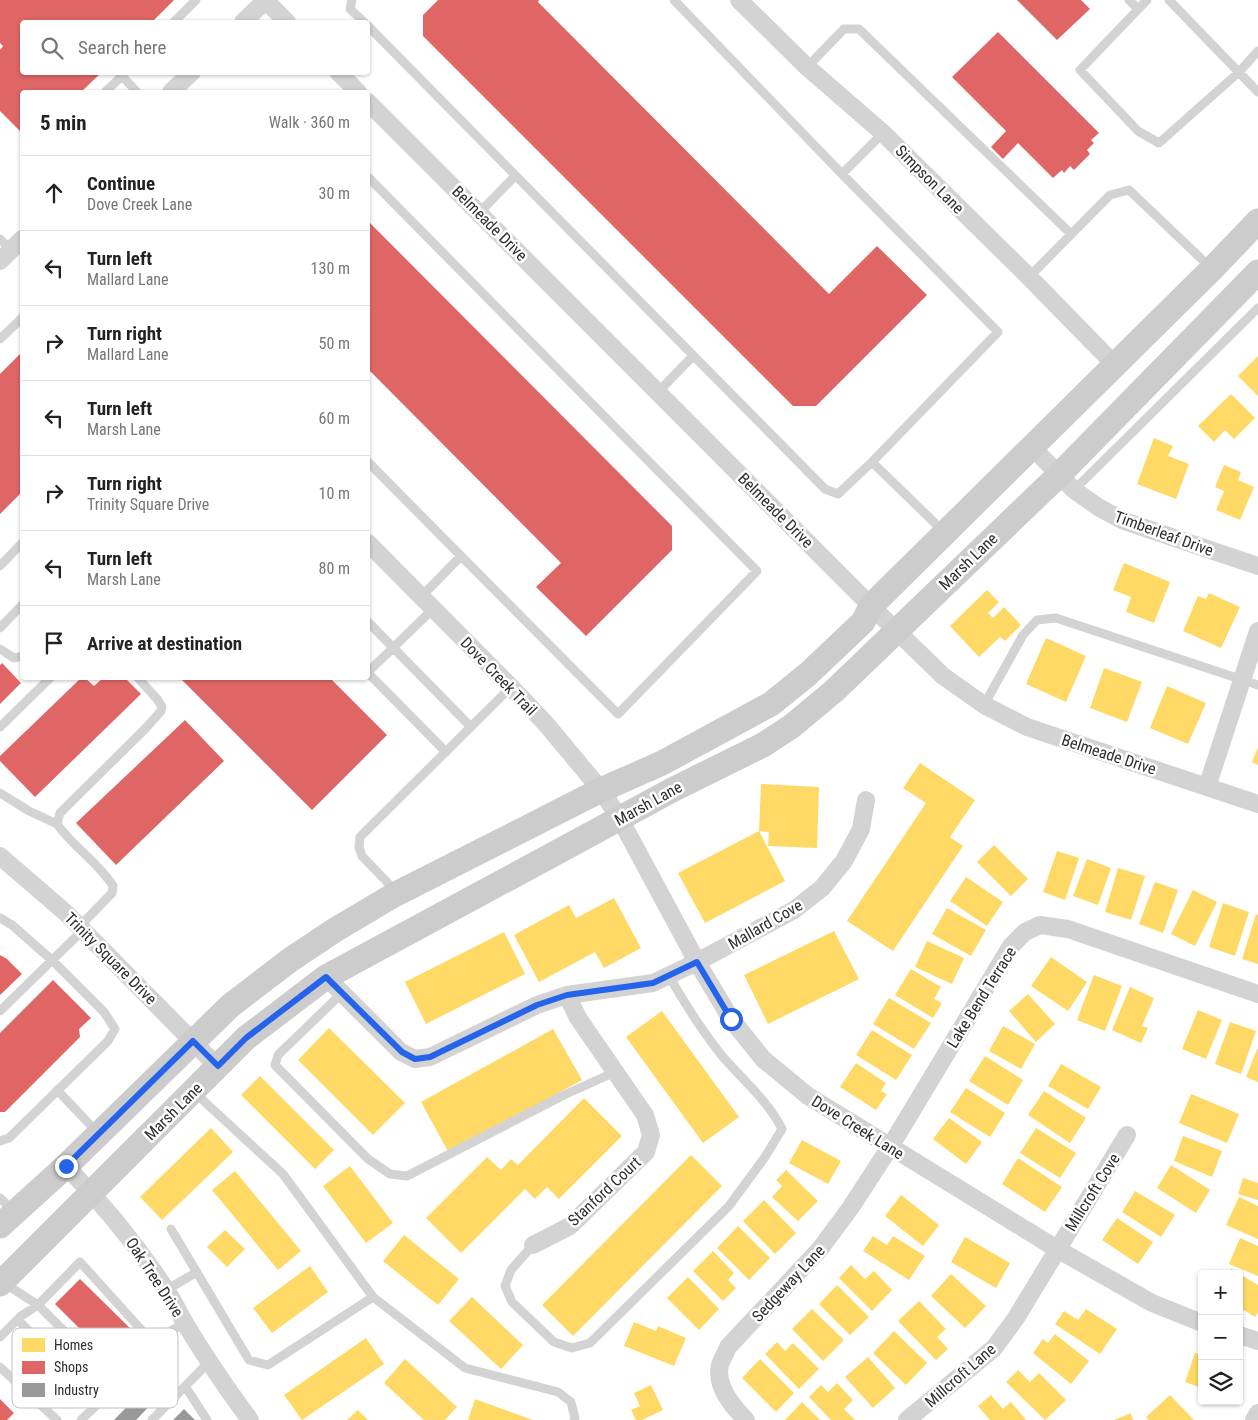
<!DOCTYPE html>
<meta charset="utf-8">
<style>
body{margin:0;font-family:"Roboto Condensed",sans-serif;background:#f6f6f6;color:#222}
.controls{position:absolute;right:15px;bottom:15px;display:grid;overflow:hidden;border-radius:5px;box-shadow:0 1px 4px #0004}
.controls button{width:45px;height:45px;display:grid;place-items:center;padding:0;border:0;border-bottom:1px solid #e0e0e0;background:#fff;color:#222;font:25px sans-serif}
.stop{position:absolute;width:15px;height:15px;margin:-11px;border:4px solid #2563eb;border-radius:50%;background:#fff}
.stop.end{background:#2563eb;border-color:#fff;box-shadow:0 1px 5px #0008}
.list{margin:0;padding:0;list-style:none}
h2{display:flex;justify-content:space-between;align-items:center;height:65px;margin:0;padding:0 20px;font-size:21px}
h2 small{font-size:16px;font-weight:400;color:#767676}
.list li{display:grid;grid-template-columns:32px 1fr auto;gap:15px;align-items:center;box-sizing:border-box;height:75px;padding:0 20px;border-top:1px solid #e0e0e0}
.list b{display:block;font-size:19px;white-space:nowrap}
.list p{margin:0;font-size:16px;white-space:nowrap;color:#767676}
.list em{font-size:16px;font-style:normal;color:#767676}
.icon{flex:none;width:28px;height:28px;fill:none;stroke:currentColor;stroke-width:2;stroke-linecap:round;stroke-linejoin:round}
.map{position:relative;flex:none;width:1258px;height:1420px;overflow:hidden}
.search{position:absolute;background:#fff;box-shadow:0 1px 4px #0004;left:20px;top:20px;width:350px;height:55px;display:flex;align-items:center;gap:12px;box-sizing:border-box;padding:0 18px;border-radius:5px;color:#767676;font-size:19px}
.panel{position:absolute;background:#fff;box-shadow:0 1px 4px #0004;left:20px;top:90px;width:350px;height:590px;border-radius:5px}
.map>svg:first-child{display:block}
</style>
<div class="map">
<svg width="1258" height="1420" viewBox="0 0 1258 1420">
<rect width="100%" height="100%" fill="#fff"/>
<!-- homes -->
<path fill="#ffd966" d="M 1258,356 L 1258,396 L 1238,376 Z
M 1231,394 L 1255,418 L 1234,439 L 1225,430 L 1214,442 L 1198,426 Z
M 1154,438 L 1173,446 L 1168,456 L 1189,464 L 1176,499 L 1137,484 Z
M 1224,465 L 1241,472 L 1238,480 L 1254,487 L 1240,520 L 1216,510 L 1224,491 L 1215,487 Z
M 1124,563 L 1170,582 L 1154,623 L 1126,612 L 1131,597 L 1113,590 Z
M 987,590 L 999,602 L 988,613 L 993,618 L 1004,607 L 1021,625 L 1005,641 L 1000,637 L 979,657 L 950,626 Z
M 1209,593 L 1240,607 L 1221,648 L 1183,631 L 1198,596 L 1206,599 Z
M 1046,638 L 1086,656 L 1066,702 L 1026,684 Z
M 1104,668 L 1142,682 L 1127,722 L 1090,708 Z
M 1167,686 L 1206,703 L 1188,744 L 1150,728 Z
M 1258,747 L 1258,765 L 1252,762 Z
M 920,763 L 975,800 L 950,837 L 963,846 L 893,951 L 847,921 L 926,803 L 903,788 Z
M 761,784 L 819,787 L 817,848 L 768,846 L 769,832 L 759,831 Z
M 759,831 L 785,881 L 705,923 L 678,873 Z
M 994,845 L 1028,879 L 1011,896 L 977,862 Z
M 1057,851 L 1079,858 L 1065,900 L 1043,892 Z
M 1087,859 L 1111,868 L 1098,905 L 1073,896 Z
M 1118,868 L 1145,876 L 1131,920 L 1105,912 Z
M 966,877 L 1003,902 L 987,926 L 950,901 Z
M 1155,882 L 1178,890 L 1163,933 L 1139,924 Z
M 1193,890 L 1217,902 L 1195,946 L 1171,934 Z
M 614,898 L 641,948 L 604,968 L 595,952 L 539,982 L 514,935 L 569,905 L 576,918 Z
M 1223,903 L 1249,912 L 1235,956 L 1209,947 Z
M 947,908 L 986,930 L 971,956 L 932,934 Z
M 1256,914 L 1258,915 L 1258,964 L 1242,959 Z
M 834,931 L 859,979 L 768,1024 L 744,975 Z
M 504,932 L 525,974 L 426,1024 L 405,982 Z
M 927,941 L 964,958 L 952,984 L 915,967 Z
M 1051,957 L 1087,982 L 1068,1011 L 1031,986 Z
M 911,969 L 941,987 L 934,999 L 942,1003 L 933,1018 L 895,995 Z
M 1094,975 L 1122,986 L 1105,1031 L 1077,1020 Z
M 1130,987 L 1154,998 L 1142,1026 L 1148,1028 L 1141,1043 L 1112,1030 Z
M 1028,994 L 1055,1024 L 1036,1042 L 1009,1011 Z
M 889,998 L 931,1023 L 914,1049 L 873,1024 Z
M 1198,1010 L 1222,1020 L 1206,1059 L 1182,1049 Z
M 662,1011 L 739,1117 L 703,1143 L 626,1037 Z
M 1230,1022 L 1256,1031 L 1241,1074 L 1215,1064 Z
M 1003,1026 L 1035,1044 L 1021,1069 L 989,1051 Z
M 329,1028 L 405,1103 L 373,1135 L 298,1060 Z
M 553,1029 L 582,1080 L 449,1153 L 421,1102 Z
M 872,1030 L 912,1055 L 896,1080 L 856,1055 Z
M 1258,1047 L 1258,1082 L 1246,1077 Z
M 985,1056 L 1023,1080 L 1008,1105 L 969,1081 Z
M 856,1063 L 886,1083 L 881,1091 L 887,1094 L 876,1110 L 840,1087 Z
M 1061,1064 L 1101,1087 L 1088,1109 L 1048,1086 Z
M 260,1076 L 334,1150 L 315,1169 L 241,1095 Z
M 966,1088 L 1005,1113 L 990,1137 L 950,1112 Z
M 1044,1091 L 1086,1118 L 1070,1143 L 1028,1115 Z
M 1191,1094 L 1239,1114 L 1227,1143 L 1179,1123 Z
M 584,1098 L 622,1136 L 559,1199 L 547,1187 L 535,1199 L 525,1189 L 461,1253 L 426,1218 L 487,1157 L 501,1170 L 511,1159 L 518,1165 Z
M 949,1118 L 982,1142 L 966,1164 L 933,1139 Z
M 211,1128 L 233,1152 L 162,1220 L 140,1197 Z
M 1036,1128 L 1076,1153 L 1060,1178 L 1020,1153 Z
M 1183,1136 L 1222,1151 L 1212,1177 L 1174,1161 Z
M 802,1140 L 841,1161 L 828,1184 L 789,1163 Z
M 691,1155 L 722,1186 L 573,1336 L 542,1305 Z
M 1018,1158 L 1062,1187 L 1045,1212 L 1002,1184 Z
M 1171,1165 L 1210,1190 L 1196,1213 L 1157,1188 Z
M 350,1166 L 393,1223 L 366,1243 L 323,1186 Z
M 786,1170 L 818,1201 L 798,1221 L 772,1197 L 782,1186 L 776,1180 Z
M 235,1171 L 301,1251 L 278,1270 L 212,1190 Z
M 1243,1178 L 1258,1183 L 1258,1200 L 1238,1194 Z
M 1135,1191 L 1175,1215 L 1161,1237 L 1122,1212 Z
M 901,1195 L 939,1225 L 923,1246 L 885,1216 Z
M 1239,1197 L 1258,1206 L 1258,1239 L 1226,1225 Z
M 764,1200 L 796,1233 L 775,1254 L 743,1221 Z
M 1117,1218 L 1153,1242 L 1138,1264 L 1102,1240 Z
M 738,1226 L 770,1258 L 749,1280 L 717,1248 Z
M 225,1230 L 245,1249 L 227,1267 L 207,1247 Z
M 404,1235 L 459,1279 L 438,1305 L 383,1261 Z
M 873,1236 L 887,1245 L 893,1236 L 925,1256 L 909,1280 L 863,1251 Z
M 965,1237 L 1010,1263 L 996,1288 L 951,1262 Z
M 1240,1238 L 1258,1246 L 1258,1276 L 1229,1264 Z
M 713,1251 L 734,1273 L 728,1280 L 736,1288 L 723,1301 L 693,1271 Z
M 851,1265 L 865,1279 L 874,1271 L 892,1290 L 872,1311 L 839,1278 Z
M 310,1266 L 328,1292 L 272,1333 L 253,1308 Z
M 1231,1269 L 1258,1285 L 1258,1312 L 1255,1317 L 1239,1307 L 1239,1274 L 1229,1274 Z
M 951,1274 L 986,1306 L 965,1328 L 931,1296 Z
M 688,1277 L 719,1309 L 699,1330 L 667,1298 Z
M 837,1285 L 869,1317 L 850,1335 L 819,1304 Z
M 472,1297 L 523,1345 L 501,1369 L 449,1321 Z
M 919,1301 L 946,1329 L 937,1337 L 948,1349 L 936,1360 L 898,1321 Z
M 812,1309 L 844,1340 L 823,1361 L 792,1329 Z
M 1086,1309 L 1117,1329 L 1100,1354 L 1055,1324 L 1064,1311 L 1078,1320 Z
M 634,1322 L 656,1331 L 658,1326 L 686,1338 L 674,1366 L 624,1346 Z
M 894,1331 L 927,1363 L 906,1385 L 873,1353 Z
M 1055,1334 L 1089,1361 L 1071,1384 L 1033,1353 L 1043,1339 L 1048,1343 Z
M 366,1338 L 384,1364 L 302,1420 L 284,1395 Z
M 777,1342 L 785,1351 L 793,1343 L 819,1369 L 799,1389 L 765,1354 Z
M 1195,1353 L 1202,1355 L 1202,1388 L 1185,1382 Z
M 868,1357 L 895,1388 L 873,1408 L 845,1377 Z
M 405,1359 L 457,1407 L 445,1420 L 424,1420 L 384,1383 Z
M 760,1359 L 794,1393 L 776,1412 L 742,1378 Z
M 1018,1370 L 1030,1382 L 1039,1373 L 1066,1400 L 1045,1420 L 1006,1382 Z
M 837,1383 L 853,1400 L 844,1409 L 855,1420 L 831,1420 L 809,1397 L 821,1385 L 828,1392 Z
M 651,1385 L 663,1410 L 642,1420 L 636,1420 L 631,1410 L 640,1406 L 634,1393 Z
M 991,1395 L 1003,1409 L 1011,1402 L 1026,1420 L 990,1420 L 978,1406 Z
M 1170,1395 L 1194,1420 L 1149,1420 L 1146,1417 Z
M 475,1399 L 533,1420 L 468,1420 Z
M 802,1402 L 820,1420 L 785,1420 Z
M 358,1410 L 368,1420 L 347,1420 Z
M 1131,1413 L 1133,1420 L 1114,1420 Z"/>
<!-- shops -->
<path fill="#e06666" d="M 0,0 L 174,0 L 152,22 L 22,22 L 22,72 L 102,72 L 81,92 L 22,92 L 22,133 L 0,111 L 0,50 L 3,46 L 0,43 Z
M 438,0 L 539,0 L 538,2 L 829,294 L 877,246 L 927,295 L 816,406 L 793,406 L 423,36 L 423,15 Z
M 1017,0 L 1081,0 L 1090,9 L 1057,40 Z
M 998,32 L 1099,133 L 1091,140 L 1094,143 L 1087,150 L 1090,154 L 1074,170 L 1070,166 L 1064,173 L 1062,170 L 1053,178 L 1018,143 L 1003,159 L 991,147 L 1006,131 L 952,77 Z
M 368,221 L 672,526 L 672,550 L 586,636 L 536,587 L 561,563 L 368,369 Z
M 22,352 L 22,492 L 0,514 L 0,374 Z
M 2,663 L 21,683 L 0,704 L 0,665 Z
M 81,678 L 85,678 L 94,686 L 103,678 L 125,678 L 141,694 L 35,797 L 0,761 L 0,756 Z
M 180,678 L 330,678 L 387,735 L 312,810 Z
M 185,720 L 224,761 L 116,865 L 76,823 Z
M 0,955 L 7,959 L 22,974 L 0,995 Z
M 53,980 L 91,1018 L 79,1029 L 80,1037 L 5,1112 L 0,1112 L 0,1033 Z
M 80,1279 L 137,1335 L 112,1361 L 55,1304 Z
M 0,1399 L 14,1413 L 7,1420 L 0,1420 Z"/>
<!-- industry -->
<path fill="#999" d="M 151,1382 L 162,1393 L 136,1420 L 114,1420 Z
M 184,1409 L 195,1420 L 173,1420 Z"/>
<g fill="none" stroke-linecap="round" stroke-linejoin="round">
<!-- lane -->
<path stroke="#d3d3d3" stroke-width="9" d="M 352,0 L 350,9 L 364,22
M 674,0 L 842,174 L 883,133
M 1129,0 L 1138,9
M 1147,0 L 1080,70 L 1138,131 L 1159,143 L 1239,72 L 1258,51
M 1169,0 L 1258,92
M 174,22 L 196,0
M 368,26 L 825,489 L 838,494 L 872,462 L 943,531
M 807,67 L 844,29 L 859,29 L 1071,234
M 105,92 L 122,76 L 137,92
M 842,174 L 998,332 L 872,462
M 368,177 L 757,571 L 618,714 L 461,556
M 479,213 L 515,176
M 0,239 L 11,250
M 1029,277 L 1110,195 L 1129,190 L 1210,267
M 0,339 L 22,318
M 658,392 L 693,356
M 368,462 L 461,556 L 421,597
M 1074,490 L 1258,308
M 0,566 L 22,543
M 368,622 L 471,727
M 0,628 L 22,605
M 0,649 L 14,658 L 22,656
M 368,672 L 433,609
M 368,673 L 446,752
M 984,705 L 1023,635 L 1037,620 L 1056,618 L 1258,685
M 0,727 L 50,678
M 0,793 L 29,811 L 57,824
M 393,893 L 387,882 L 362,856 L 359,847 L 360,837 L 511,687
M 0,918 L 12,925 L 53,961 L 104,1012 L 115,1029 L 108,1041 L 9,1138 L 0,1141
M 79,927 L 112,893 L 113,886 C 98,862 73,847 57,824 L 60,813 L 145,729 L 161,711 L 162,707 L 157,699 L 138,678
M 342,993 L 278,1055 L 275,1065 L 368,1159 L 390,1174 L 407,1176 L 564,1095 L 615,1072
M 0,1011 L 83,930
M 57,1090 L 98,1133
M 195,1093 L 283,1174 L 373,1297 L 465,1368 L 558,1392 L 571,1402 L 575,1418 L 574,1420
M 0,1198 L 14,1212
M 171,1229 L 249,1360 L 268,1365 L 373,1297
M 533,1245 L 511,1270 L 505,1286 L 512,1302 L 554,1342 L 572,1348 L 590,1343 L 729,1206 L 765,1157 L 782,1129 C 768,1101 743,1080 723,1057 C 702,1031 685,1004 669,976
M 4,1283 L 38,1305 L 107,1374 L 119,1377 L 158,1338 L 185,1323
M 166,1290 L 197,1272
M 18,1320 L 100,1402 L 81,1420
M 0,1337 L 21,1316 L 38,1305 L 80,1262 L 146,1335 L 158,1338
M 0,1367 L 57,1420
M 185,1386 L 207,1420
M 152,1420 L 209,1362"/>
<!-- street -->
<path stroke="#d3d3d3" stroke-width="18" d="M 265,0 L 287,22
M 739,0 L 807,67 L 883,133 L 1029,277 L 1115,365
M 243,22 L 266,0
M 338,72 L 358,92
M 171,92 L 192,72
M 368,102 L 871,606 L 943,676 L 984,705 L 1027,727 L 1258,804
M 0,261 L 22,239
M 1032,447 L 1074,490 L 1098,507 L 1124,521 L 1258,566
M 368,543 L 511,687 L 546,724 L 601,790 L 620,819 L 697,962 L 731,1019 L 763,1059 L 808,1096 L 1057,1249 L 1152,1303 L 1202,1323
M 1207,787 L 1258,631
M 0,856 L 66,913 L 217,1066
M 326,977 L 401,1052 L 415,1059 L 430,1057 L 537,1005 L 567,995 L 653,983 L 697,962 L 794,910 L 822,888 L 844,861 L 861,829 L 866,800
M 66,1166 C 103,1204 136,1244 165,1288 C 173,1300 179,1313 186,1325 C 206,1358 227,1389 250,1420
M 533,1245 L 570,1226 L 646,1152 L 651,1135 L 645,1115 L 578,1018 L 567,995
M 1239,1335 L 1258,1341
M 746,1420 C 732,1406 715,1386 720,1365 C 722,1359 726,1352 728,1347 L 820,1249 L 851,1207 L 890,1147 L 1011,946 L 1025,932 L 1040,925 L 1068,929 L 1258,994
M 907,1420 L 994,1348 L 1016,1318 L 1127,1135
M 1254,1420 L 1258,1413"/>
<!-- secondary -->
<path stroke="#ccc" stroke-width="25" d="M 0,1226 L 66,1166 L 230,1006 L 290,960 L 335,930 L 394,895 L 601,790 L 662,763 L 771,704 L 808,674 L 863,622 L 871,606 L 1212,269 L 1258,221
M 0,1284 L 246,1038 L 326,977 L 674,789 L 763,745 L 792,726 L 834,691 L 1059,475 L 1258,272"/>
</g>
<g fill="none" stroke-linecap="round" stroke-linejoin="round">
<!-- route -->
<path stroke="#2563eb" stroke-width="6" d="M 66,1166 L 193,1041 L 218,1066 L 246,1038 L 326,977 L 402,1052 L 415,1059 L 430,1057 L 537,1005 L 567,995 L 653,983 L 697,962 L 731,1019"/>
</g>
<g text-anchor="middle" stroke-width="5" stroke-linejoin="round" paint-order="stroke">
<!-- street labels -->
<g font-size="16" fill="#2e2e2e" stroke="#fff">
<text transform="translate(930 179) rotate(45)" y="6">Simpson Lane</text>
<text transform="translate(490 223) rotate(45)" y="6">Belmeade Drive</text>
<text transform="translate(776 510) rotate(45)" y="6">Belmeade Drive</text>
<text transform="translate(1164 533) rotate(20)" y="6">Timberleaf Drive</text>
<text transform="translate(968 561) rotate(-44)" y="6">Marsh Lane</text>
<text transform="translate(499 676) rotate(46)" y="6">Dove Creek Trail</text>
<text transform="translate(1109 754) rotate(18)" y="6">Belmeade Drive</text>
<text transform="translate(648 803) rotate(-29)" y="6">Marsh Lane</text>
<text transform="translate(765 924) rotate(-30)" y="6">Mallard Cove</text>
<text transform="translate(111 958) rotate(45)" y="6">Trinity Square Drive</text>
<text transform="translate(981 997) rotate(-58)" y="6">Lake Bend Terrace</text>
<text transform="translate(173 1111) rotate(-45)" y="6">Marsh Lane</text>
<text transform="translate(858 1127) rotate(32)" y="6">Dove Creek Lane</text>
<text transform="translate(604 1191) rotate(-43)" y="6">Stanford Court</text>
<text transform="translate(1092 1192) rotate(-58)" y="6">Millcroft Cove</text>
<text transform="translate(155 1277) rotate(57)" y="6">Oak Tree Drive</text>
<text transform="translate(788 1283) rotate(-47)" y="6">Sedgeway Lane</text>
<text transform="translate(960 1375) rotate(-41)" y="6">Millcroft Lane</text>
</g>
</g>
<!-- legend -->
<rect x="12" y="1328" width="166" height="80" rx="8" fill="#fff" stroke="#c0c0c0" stroke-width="1"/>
<rect x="22" y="1338" width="23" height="14" fill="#ffd966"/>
<rect x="22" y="1361" width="23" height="13" fill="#e06666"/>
<rect x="22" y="1383" width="23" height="14" fill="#999"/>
<g font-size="14" fill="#2e2e2e">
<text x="54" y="1350">Homes</text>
<text x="54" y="1372">Shops</text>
<text x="54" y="1395">Industry</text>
</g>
</svg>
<div class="controls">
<button>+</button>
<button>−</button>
<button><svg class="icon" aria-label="layers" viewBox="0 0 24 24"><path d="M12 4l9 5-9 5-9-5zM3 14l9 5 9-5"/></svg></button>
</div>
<div class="stop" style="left:731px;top:1019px"></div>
<div class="stop end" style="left:66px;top:1166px"></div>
<div class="search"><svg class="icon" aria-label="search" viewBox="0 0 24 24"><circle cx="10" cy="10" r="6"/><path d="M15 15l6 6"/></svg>Search here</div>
<section class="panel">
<h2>5 min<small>Walk · 360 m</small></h2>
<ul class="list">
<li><svg class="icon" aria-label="ahead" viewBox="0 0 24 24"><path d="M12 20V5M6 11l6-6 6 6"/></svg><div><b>Continue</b><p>Dove Creek Lane</p></div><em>30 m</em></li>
<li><svg class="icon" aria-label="left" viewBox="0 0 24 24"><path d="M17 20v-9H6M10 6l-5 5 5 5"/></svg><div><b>Turn left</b><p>Mallard Lane</p></div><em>130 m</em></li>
<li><svg class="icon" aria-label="right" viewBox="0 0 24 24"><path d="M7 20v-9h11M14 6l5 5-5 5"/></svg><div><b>Turn right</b><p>Mallard Lane</p></div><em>50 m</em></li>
<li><svg class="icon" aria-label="left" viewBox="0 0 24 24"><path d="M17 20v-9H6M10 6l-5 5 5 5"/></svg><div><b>Turn left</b><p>Marsh Lane</p></div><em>60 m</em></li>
<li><svg class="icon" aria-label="right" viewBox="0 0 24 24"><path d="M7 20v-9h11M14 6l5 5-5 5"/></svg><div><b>Turn right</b><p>Trinity Square Drive</p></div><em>10 m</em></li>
<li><svg class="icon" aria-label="left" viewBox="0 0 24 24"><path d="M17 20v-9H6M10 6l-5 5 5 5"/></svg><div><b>Turn left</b><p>Marsh Lane</p></div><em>80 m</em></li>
<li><svg class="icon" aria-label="arrive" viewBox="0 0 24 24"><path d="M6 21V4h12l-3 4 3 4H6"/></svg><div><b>Arrive at destination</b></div></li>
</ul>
</section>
</div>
